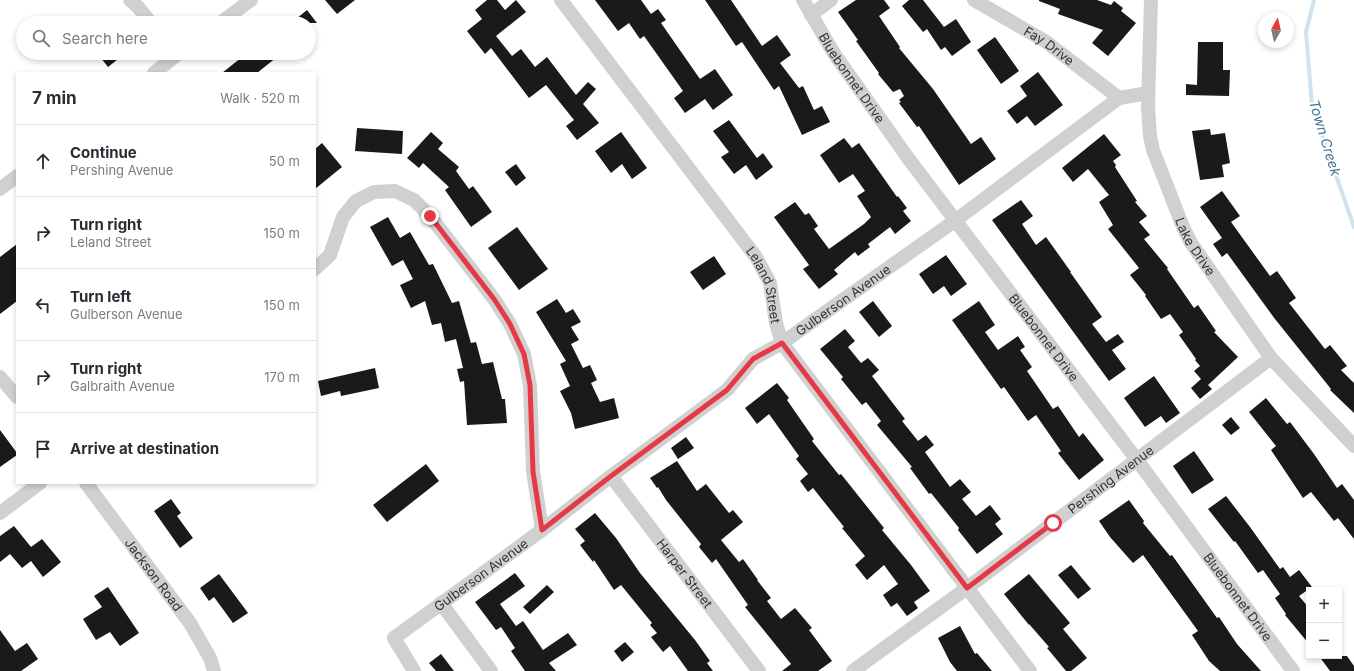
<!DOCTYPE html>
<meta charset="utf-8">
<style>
body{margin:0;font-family:Inter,sans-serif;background:#f2f2f3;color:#2b2b33}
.controls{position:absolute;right:12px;bottom:12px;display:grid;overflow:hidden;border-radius:0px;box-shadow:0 2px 6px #0003}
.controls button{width:36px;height:36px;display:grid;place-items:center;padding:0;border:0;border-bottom:1px solid #e1e1e2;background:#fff;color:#2b2b33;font:20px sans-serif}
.compass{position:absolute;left:1258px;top:12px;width:36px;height:36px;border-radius:50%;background:#fff;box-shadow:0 2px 6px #0003;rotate:8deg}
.stop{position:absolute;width:12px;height:12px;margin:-9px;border:3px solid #e63946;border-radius:50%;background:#fff}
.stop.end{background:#e63946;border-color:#fff;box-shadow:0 1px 4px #0008}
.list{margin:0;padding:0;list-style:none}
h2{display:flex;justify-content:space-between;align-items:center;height:52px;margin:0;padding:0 16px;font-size:17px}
h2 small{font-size:13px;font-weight:400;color:#7c7c81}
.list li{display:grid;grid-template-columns:26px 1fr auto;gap:12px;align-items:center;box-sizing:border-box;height:72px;padding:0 16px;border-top:1px solid #e1e1e2}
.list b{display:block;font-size:15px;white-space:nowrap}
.list p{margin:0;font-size:13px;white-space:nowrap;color:#7c7c81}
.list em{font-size:13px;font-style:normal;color:#7c7c81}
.icon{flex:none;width:22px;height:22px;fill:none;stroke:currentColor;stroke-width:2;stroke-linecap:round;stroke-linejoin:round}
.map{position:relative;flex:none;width:1354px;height:671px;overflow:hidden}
.search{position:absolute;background:#fff;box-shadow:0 2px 6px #0003;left:16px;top:16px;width:300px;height:44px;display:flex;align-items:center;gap:10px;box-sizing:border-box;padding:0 14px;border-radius:22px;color:#7c7c81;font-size:15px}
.panel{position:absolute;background:#fff;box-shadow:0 2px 6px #0003;left:16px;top:72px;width:300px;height:412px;border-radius:0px}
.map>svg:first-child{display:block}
</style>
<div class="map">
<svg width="1354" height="671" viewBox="0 0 1354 671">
<rect width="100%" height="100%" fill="#fff"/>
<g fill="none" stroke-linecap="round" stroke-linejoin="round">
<!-- stream -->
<path stroke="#cfe2ee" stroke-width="4" d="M 1314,0 L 1306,32 L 1312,106 L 1354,227"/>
</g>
<!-- building -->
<path fill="#1a1a1a" d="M 325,0 L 355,0 L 337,14 Z
M 487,0 L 497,0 L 505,10 L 516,0 L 526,12 L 496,36 L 512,56 L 521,49 L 535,67 L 547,57 L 576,95 L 588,82 L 596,89 L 583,104 L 599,123 L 577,140 L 566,126 L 574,120 L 546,85 L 529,98 L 491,48 L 485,54 L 467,31 L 482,19 L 475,10 Z
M 595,0 L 641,0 L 651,14 L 658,9 L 666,20 L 661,23 L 700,79 L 715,69 L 733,95 L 713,110 L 705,99 L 685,113 L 674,98 L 683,91 L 644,36 L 640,39 L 629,23 L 618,31 Z
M 705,0 L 731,0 L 762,46 L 777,35 L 791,55 L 780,63 L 799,88 L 803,86 L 814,110 L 822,106 L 830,122 L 802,135 L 779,86 L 774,90 L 742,42 L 736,46 Z
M 856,0 L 884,0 L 890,8 L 879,16 L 900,47 L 899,48 L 933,89 L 971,144 L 981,137 L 996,159 L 959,185 L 919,126 L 917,127 L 899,103 L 901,102 L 899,100 L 904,96 L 900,89 L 893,92 L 878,74 L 879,73 L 856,41 L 858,40 L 838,12 Z
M 909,0 L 923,0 L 944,27 L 956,19 L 971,42 L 952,56 L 945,47 L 941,50 L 927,29 L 923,32 L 902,6 Z
M 1039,0 L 1097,0 L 1111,5 L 1114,1 L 1123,8 L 1121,11 L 1136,23 L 1108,56 L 1092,43 L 1103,30 L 1058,14 L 1060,9 L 1039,1 Z
M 307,10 L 317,23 L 291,23 Z
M 995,37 L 1019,71 L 1001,84 L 977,50 Z
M 1198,42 L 1223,42 L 1223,70 L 1230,70 L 1229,96 L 1186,95 L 1186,84 L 1197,85 Z
M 97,53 L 126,53 L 108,67 Z
M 247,53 L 282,53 L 257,73 L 222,73 Z
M 1038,72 L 1063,105 L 1035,126 L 1027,116 L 1017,124 L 1007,111 L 1027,96 L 1020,86 Z
M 729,120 L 757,158 L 763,153 L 773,167 L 756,180 L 746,165 L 734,174 L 721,157 L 729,152 L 713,131 Z
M 357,128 L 403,131 L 402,154 L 355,151 Z
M 1210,129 L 1211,135 L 1225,133 L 1230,163 L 1222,165 L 1224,177 L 1200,180 L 1192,131 Z
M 431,132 L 443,143 L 438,149 L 459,167 L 456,171 L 469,189 L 473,186 L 492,212 L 471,227 L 445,190 L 449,187 L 423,163 L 419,168 L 407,158 Z
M 621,132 L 647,168 L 632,179 L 622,164 L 611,173 L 595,151 Z
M 1104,134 L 1121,155 L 1113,161 L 1116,165 L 1115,167 L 1137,201 L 1135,202 L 1147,216 L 1139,222 L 1150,235 L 1144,239 L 1168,268 L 1167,269 L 1194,308 L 1198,305 L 1216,331 L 1214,332 L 1238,357 L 1208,385 L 1212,389 L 1200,399 L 1191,388 L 1201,379 L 1194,371 L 1200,366 L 1195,360 L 1196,359 L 1179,335 L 1183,332 L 1170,314 L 1161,319 L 1145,296 L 1146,295 L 1130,275 L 1139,268 L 1108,229 L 1113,225 L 1099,202 L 1109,195 L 1088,169 L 1073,182 L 1062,168 Z
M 844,138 L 852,148 L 859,143 L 897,197 L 898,196 L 907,208 L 903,211 L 911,221 L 895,234 L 890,227 L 868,244 L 870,247 L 858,256 L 855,252 L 834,270 L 838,274 L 819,289 L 803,269 L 809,265 L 774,217 L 795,202 L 805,215 L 809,213 L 818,226 L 814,229 L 829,249 L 864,224 L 871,217 L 857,196 L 865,191 L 853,174 L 839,183 L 820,155 Z
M 322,143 L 342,167 L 315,189 L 315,149 Z
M 516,164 L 526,178 L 516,186 L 505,172 Z
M 1222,191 L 1240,216 L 1231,222 L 1270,276 L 1277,271 L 1296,298 L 1289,303 L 1325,349 L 1330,345 L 1347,366 L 1341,370 L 1354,383 L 1354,413 L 1330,390 L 1331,389 L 1275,319 L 1227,253 L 1222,257 L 1213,244 L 1222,238 L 1200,207 Z
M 1021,200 L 1033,216 L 1022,224 L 1036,245 L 1046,237 L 1071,272 L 1070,272 L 1102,317 L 1092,324 L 1106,342 L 1118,334 L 1124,342 L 1112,350 L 1126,369 L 1109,381 L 992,220 Z
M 388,217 L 400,238 L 410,232 L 429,265 L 433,264 L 452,303 L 459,301 L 471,343 L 476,342 L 482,364 L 493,362 L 502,399 L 505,399 L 507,423 L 467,425 L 464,381 L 460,382 L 457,369 L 463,368 L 456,339 L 445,342 L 441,323 L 432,325 L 425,301 L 411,308 L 400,285 L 413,279 L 403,260 L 392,266 L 370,227 Z
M 517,227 L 548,269 L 519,290 L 488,248 Z
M 17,244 L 17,301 L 0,314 L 0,257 Z
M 946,255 L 967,284 L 951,296 L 944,286 L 933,294 L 919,274 Z
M 714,256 L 726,274 L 703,290 L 690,272 Z
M 557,299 L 566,313 L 573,309 L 581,322 L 571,327 L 579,340 L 571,344 L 583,368 L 590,365 L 597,380 L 591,383 L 600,402 L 614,398 L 619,418 L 575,429 L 571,413 L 560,391 L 570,386 L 560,364 L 566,361 L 536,312 Z
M 873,301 L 892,326 L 879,337 L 859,312 Z
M 979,301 L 995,325 L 985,332 L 998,350 L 1018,336 L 1025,347 L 1020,350 L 1032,367 L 1027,371 L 1053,409 L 1058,406 L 1079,437 L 1083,433 L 1104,460 L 1079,480 L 1058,453 L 1061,451 L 1036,415 L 1028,421 L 1004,387 L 1001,389 L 952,320 Z
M 845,329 L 855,341 L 848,347 L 861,363 L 868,358 L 879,370 L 872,376 L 905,419 L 902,421 L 918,441 L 926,435 L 934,445 L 925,452 L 950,487 L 960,479 L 971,492 L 962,499 L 976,516 L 990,505 L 1001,519 L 995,524 L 1003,534 L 977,554 L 958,530 L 959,528 L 931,493 L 929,494 L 910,468 L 912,467 L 877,425 L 881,421 L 866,402 L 862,405 L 841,379 L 843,377 L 820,349 Z
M 375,368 L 379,388 L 341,396 L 340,391 L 321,396 L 318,381 Z
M 1154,376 L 1180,413 L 1166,423 L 1161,416 L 1145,427 L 1124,398 Z
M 777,383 L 789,398 L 787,400 L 814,439 L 812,441 L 839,475 L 841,474 L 884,528 L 882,530 L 911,565 L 930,591 L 914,602 L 918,608 L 907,616 L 897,603 L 891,607 L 883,595 L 898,584 L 884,565 L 867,580 L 855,565 L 865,556 L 842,528 L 844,527 L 813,488 L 808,492 L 800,481 L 808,474 L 796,459 L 799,456 L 769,414 L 757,424 L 745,408 Z
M 1266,398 L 1287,424 L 1290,422 L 1314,454 L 1337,488 L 1342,484 L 1354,500 L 1354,539 L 1338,518 L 1334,521 L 1311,492 L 1303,498 L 1271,450 L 1276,446 L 1249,412 Z
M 1231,417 L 1240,428 L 1231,435 L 1222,425 Z
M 0,430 L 17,453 L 17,455 L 0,467 Z
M 686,437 L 694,448 L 678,459 L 671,448 Z
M 1194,451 L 1214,480 L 1192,494 L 1173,466 Z
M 677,461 L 697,491 L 706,484 L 729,513 L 733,510 L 743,522 L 721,540 L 739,562 L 743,559 L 758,580 L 757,580 L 771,598 L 767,601 L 781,619 L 795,608 L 812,628 L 809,630 L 832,661 L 818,671 L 782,671 L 791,664 L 745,607 L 748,605 L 716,559 L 712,563 L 699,547 L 701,544 L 666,500 L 658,487 L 657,488 L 650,478 Z
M 426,464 L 439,481 L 387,522 L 373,505 Z
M 1226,496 L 1250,527 L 1280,569 L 1283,567 L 1290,577 L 1299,570 L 1312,587 L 1299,596 L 1309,608 L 1309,644 L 1285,615 L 1286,614 L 1275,598 L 1280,594 L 1263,570 L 1258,573 L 1235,541 L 1234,542 L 1208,509 Z
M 171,499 L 181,513 L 177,516 L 193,538 L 180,548 L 154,511 Z
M 1129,500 L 1144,521 L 1143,523 L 1170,556 L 1172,555 L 1217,618 L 1219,617 L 1237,644 L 1261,671 L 1220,671 L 1209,661 L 1192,635 L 1198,631 L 1143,555 L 1133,563 L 1110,537 L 1099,521 Z
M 595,513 L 616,538 L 640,573 L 695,640 L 710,661 L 707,663 L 713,671 L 688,671 L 670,646 L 663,652 L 651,637 L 657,633 L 650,625 L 652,623 L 621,585 L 614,590 L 594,560 L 593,562 L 580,545 L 585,541 L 575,529 Z
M 14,526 L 31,547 L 42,539 L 61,562 L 43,577 L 31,561 L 22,568 L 10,554 L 0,562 L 0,536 Z
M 1071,565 L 1091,589 L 1078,599 L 1058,575 Z
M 515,573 L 525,586 L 500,604 L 516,626 L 523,621 L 543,650 L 568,633 L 577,645 L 549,663 L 556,671 L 525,671 L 511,651 L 515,648 L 501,627 L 496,630 L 475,602 Z
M 219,574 L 248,613 L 233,623 L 214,597 L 209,601 L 200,588 Z
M 1029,574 L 1070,623 L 1063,629 L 1087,658 L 1071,671 L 1066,671 L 1047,648 L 1049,647 L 1029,624 L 1029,625 L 1004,594 Z
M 547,585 L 554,592 L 530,614 L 523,607 Z
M 108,587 L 139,633 L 120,646 L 110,632 L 96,640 L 83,619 L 102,607 L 94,596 Z
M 960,626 L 975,654 L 977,653 L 992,671 L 957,671 L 950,662 L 938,638 Z
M 0,630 L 15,651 L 27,643 L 38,659 L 21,671 L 0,671 Z
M 625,642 L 634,652 L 622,662 L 614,651 Z
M 441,654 L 454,671 L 436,671 L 429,663 Z
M 1319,656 L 1347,656 L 1354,666 L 1354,671 L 1330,671 Z"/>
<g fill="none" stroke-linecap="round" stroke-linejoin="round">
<!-- minor -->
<g stroke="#d0d0d0" stroke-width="14">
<path d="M 130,0 L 138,7 L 151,23"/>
<path id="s1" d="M 561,0 L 756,257 L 770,283 L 776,323 L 782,343 L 1030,671"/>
<path id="s2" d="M 803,0 L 833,52 L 908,158 L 1137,460 L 1293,671"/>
<path id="s3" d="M 974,0 L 1045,41 L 1119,98"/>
<path id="s4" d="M 1151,0 L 1148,106 L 1150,136 L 1153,150 L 1183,227 L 1191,243 L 1271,358 L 1354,446"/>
<path d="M 811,15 L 831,0"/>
<path d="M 220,23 L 251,0"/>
<path d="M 154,73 L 179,53"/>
<path d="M 0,189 L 17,176"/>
<path d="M 315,269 L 330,255 L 343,217 L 356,201 L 374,192 L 395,191 L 414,200 L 430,216 L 494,299 L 510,324 L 524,354 L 530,385 L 533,471 L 542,530"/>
<path d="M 0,377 L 17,397"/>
<path id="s5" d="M 611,476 L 759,671"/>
<path id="s6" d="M 86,483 L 190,623 L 210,658 L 214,671"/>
<path d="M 0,513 L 40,483"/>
<path d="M 441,603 L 491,671"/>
<path id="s7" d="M 414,671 L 394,638 L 542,530 L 611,476 L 727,390 L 753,359 L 782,343 L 956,220 L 1119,98 L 1148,93"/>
<path id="s8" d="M 853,671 L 967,588 L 1271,358"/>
</g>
</g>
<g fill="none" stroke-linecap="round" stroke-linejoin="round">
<!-- route -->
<path stroke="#e63946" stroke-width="5" d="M 430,216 L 494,299 L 510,324 L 524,354 L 530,385 L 533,472 L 542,530 L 611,476 L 727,390 L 753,359 L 782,343 L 967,588 L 1053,523"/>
</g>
<g text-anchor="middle" stroke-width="4" stroke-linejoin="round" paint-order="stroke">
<!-- street labels -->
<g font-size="13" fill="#333" stroke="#fff">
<text dy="5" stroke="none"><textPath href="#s3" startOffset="88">Fay Drive</textPath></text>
<text dy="5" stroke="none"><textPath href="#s2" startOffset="92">Bluebonnet Drive</textPath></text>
<text dy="5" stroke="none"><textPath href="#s4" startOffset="256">Lake Drive</textPath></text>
<text dy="5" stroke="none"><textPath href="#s1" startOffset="352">Leland Street</textPath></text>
<text dy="5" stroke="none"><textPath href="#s7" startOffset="602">Gulberson Avenue</textPath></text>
<text dy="5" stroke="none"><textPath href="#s2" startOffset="415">Bluebonnet Drive</textPath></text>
<text dy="5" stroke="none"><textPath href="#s8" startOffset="321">Pershing Avenue</textPath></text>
<text dy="5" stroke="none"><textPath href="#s7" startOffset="146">Gulberson Avenue</textPath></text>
<text dy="5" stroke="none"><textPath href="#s5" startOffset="122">Harper Street</textPath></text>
<text dy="5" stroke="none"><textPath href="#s6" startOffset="114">Jackson Road</textPath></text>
<text dy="5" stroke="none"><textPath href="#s2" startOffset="739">Bluebonnet Drive</textPath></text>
</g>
<!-- water labels -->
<g font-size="14" font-style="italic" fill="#3f7597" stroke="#fff">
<text transform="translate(1325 138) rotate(73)" y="5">Town Creek</text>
</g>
</g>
</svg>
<div class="controls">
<button>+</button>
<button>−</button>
</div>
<svg class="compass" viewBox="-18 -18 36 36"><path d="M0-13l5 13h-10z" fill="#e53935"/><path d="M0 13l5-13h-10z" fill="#7c7c81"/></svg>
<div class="stop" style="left:1053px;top:523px"></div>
<div class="stop end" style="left:430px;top:216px"></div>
<div class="search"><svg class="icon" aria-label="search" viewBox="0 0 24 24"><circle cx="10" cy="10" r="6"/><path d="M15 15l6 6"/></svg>Search here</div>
<section class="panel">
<h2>7 min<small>Walk · 520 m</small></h2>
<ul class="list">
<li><svg class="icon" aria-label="ahead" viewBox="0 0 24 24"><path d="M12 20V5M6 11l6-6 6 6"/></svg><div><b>Continue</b><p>Pershing Avenue</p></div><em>50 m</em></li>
<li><svg class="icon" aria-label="right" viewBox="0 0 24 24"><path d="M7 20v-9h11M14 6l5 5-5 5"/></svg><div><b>Turn right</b><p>Leland Street</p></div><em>150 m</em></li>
<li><svg class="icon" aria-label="left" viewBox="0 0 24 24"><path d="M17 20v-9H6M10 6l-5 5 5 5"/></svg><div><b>Turn left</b><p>Gulberson Avenue</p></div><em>150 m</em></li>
<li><svg class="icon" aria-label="right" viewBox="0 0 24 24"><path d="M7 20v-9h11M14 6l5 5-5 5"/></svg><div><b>Turn right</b><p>Galbraith Avenue</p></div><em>170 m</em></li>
<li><svg class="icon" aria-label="arrive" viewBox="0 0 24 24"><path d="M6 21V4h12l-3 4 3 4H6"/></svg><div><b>Arrive at destination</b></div></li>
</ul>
</section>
</div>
